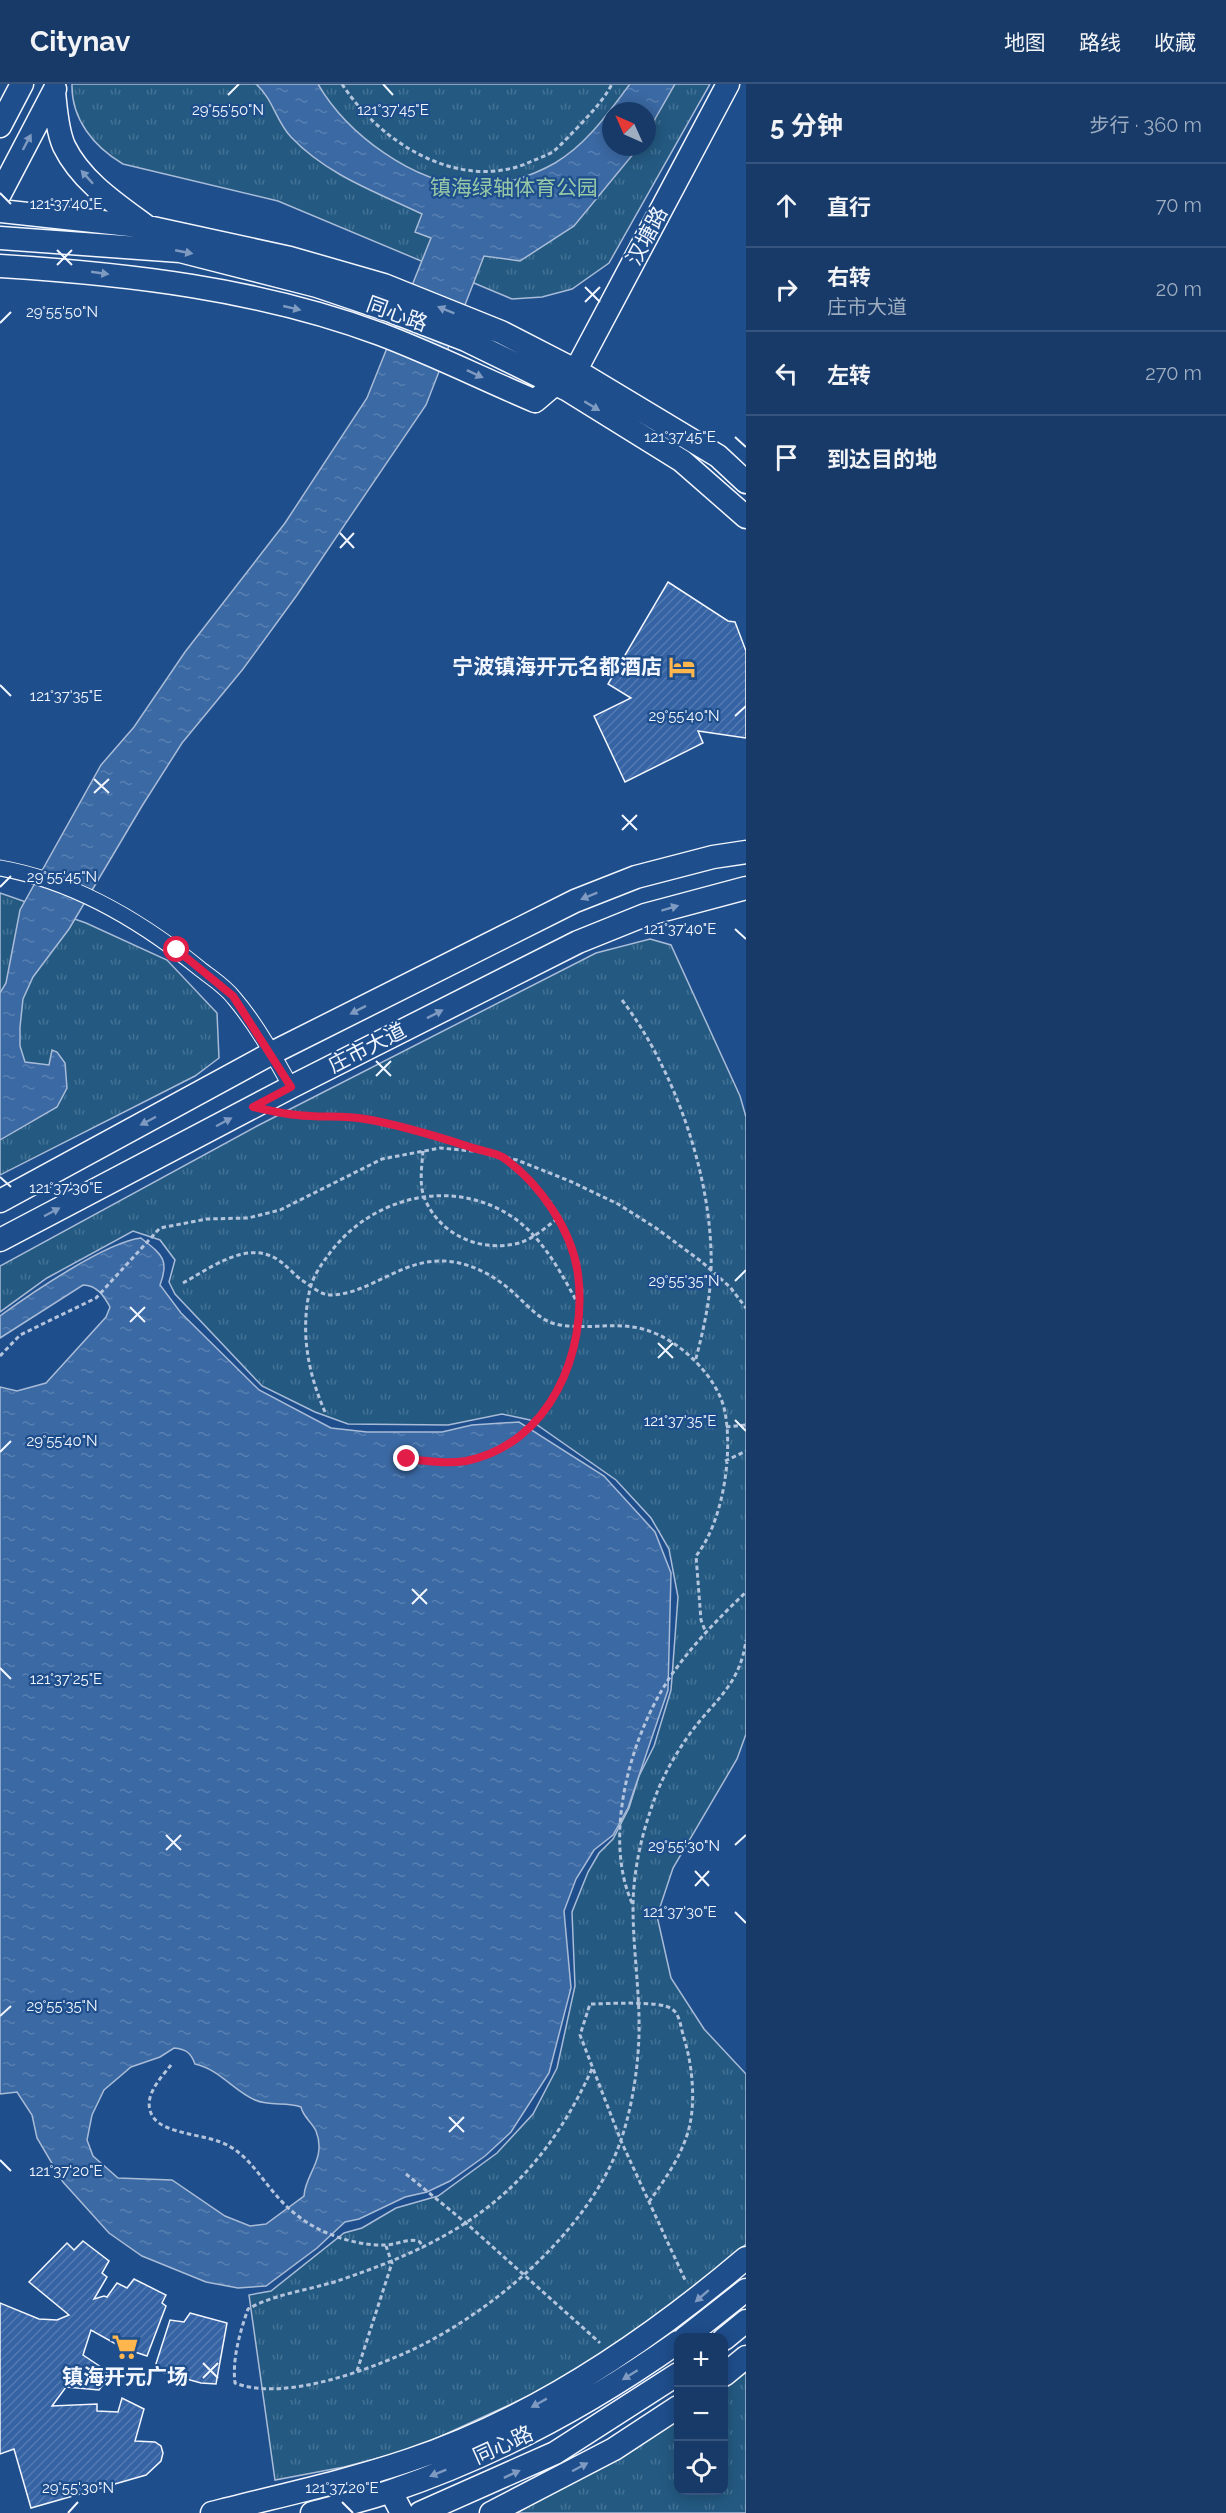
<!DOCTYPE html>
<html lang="zh">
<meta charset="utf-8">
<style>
body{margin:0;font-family:Raleway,"Noto Sans SC",sans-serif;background:#244571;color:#f1f3f6}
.controls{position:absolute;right:18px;bottom:18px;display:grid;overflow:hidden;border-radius:12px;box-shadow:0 3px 15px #0003}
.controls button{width:54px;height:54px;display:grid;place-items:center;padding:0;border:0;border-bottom:2px solid #36547d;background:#173a69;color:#f1f3f6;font:30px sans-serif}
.compass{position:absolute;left:602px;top:18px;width:54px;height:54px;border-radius:50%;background:#173a69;box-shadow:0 3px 15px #0003;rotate:315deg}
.stop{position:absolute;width:18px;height:18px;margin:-14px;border:4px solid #e11d48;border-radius:50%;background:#fff}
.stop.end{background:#e11d48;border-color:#fff;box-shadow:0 2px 6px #0008}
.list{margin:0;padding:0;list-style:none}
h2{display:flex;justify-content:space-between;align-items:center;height:78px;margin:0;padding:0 24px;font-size:26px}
h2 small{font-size:20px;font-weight:400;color:#9eadc0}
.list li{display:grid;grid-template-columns:39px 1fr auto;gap:18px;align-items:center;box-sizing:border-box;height:84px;padding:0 24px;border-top:2px solid #36547d}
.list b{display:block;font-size:22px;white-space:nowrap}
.list p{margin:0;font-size:20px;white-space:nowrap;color:#9eadc0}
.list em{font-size:20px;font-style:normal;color:#9eadc0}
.icon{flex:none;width:33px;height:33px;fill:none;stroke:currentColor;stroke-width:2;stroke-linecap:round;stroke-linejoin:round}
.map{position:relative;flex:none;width:746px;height:2429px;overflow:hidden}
header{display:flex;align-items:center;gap:36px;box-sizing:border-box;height:84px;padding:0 30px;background:#173a69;border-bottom:2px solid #36547d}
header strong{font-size:28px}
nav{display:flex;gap:33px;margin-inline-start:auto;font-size:21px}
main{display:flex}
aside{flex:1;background:#173a69}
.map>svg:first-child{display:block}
</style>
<header>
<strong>Citynav</strong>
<nav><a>地图</a><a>路线</a><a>收藏</a></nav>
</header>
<main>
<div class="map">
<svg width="746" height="2429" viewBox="0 0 746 2429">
<defs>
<pattern id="grass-tufts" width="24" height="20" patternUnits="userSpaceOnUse" patternTransform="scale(1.5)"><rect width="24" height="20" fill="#245a82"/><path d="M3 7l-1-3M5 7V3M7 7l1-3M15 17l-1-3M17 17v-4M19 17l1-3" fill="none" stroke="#447295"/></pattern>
<pattern id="water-ripples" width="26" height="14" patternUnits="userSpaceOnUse" patternTransform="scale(1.5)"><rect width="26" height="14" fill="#3b69a3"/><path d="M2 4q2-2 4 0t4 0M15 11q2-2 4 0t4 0" fill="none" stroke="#587fb1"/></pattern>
<pattern id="building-hatch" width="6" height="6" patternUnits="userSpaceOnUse" patternTransform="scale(1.5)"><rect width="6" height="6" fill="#3563a3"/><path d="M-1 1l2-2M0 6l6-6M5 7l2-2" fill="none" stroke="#537ab1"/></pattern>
</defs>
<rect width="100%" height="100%" fill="#1f4e8c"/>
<!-- grass -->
<path fill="url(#grass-tufts)" stroke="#a8bbd7" stroke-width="1.5" fill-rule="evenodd" d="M 72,0 L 710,0 L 609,179 L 572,205 L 542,213 L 512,215 L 278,117 L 123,80 C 94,63 71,35 72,0 ZM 611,27 L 647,27 L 647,63 L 611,63 Z
M 0,809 L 86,839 L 167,876 L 217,929 L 219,974 L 195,992 L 0,1091 Z
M 650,855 L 671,861 L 740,1012 L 746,1033 L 746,1650 L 737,1675 L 673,1784 L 657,1832 L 671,1894 L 704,1945 L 746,1990 L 746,2160 L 676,2221 L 603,2272 L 531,2311 L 413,2365 L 344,2383 L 275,2396 L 249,2211 L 271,2207 L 344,2149 L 362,2144 L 396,2124 L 438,2112 L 497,2069 L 533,2030 L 557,1984 L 575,1902 L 572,1828 L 588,1788 L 599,1769 L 613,1755 L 629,1724 L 639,1692 L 654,1662 L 671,1606 L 678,1513 L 669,1465 L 651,1434 L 616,1396 L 530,1336 L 502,1330 L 448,1341 L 348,1340 L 315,1328 L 262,1302 L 175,1210 L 169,1198 L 175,1176 L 160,1156 L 133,1147 L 47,1194 L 0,1228 L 0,1182 L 259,1041 L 596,869 Z
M 746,2285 L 746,2429 L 517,2429 L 678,2333 L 678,2406 L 724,2406 L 724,2303 Z"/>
<!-- water -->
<path fill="url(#water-ripples)" stroke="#a8bbd7" stroke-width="1.5" fill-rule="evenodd" d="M 256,0 L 318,0 C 347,50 413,99 472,102 C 500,103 532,92 555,79 C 587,60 608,29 630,0 L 675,0 L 647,49 L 647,27 L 611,27 L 611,63 L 639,63 L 574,142 L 520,177 L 484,172 L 426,321 L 297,511 L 243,585 L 182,659 L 142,722 L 69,845 L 33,893 L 23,915 L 20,943 L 20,962 L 25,978 L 49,981 L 52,966 L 57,968 L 65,979 L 67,1004 L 57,1023 L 0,1056 L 0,909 L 6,899 L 20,826 L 101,681 L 134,643 L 185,568 L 285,439 L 367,314 L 431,154 L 415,148 L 422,130 C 376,108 327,91 291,53 C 276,37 273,15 256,0 Z
M 141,1154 C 161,1170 170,1175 160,1201 L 181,1229 L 259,1306 L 331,1344 L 367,1348 L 442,1348 L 472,1341 L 519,1338 L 604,1392 L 655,1448 L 671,1489 L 668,1606 L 628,1724 L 613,1751 L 594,1766 L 576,1795 L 564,1827 L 571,1904 L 549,1989 L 511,2048 L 485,2072 L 450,2097 L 427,2108 L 405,2113 L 359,2135 L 345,2138 L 317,2164 L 266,2202 L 238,2204 L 206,2198 L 142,2172 L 109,2149 L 63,2098 L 37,2054 L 32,2031 L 17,2008 L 0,2010 L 0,1303 L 17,1307 L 46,1299 L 106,1233 L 110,1223 C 104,1212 97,1201 83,1201 L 0,1254 L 0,1232 C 30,1210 106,1158 141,1154 ZM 174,1964 C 186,1965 191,1969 195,1980 C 219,1985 234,2007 255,2016 C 271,2023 286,2017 301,2023 C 303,2033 312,2038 316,2047 C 327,2075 305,2090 304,2112 L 266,2140 L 250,2142 L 225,2132 L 172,2096 L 118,2094 L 93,2072 L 87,2056 L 92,2031 L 104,2006 L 131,1983 L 160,1973 Z"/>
<!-- building -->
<path fill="url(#building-hatch)" stroke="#f2f6ff" stroke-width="1.5" d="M 668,498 L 728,537 L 735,538 L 746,567 L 746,654 L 698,647 L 703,659 L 625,698 L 594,632 L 631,614 L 608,600 Z
M 83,2157 L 109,2177 L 102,2189 L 107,2193 L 94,2215 L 104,2212 L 107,2213 L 117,2199 L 127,2204 L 134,2195 L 166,2211 L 162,2219 L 166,2222 L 147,2272 L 123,2264 L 91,2246 L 83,2271 L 107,2287 L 105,2298 L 99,2306 L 66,2303 L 52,2322 L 97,2320 L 97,2327 L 118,2328 L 122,2314 L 144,2325 L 135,2357 L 155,2358 L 161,2362 L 163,2369 L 161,2377 L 146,2391 L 31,2424 L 14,2365 L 0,2370 L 0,2219 L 39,2235 L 57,2236 L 69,2231 L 29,2198 L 67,2159 L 74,2166 Z
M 190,2229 L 227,2239 L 216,2300 L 201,2299 L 154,2286 L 170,2236 L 184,2238 Z"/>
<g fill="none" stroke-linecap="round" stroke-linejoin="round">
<!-- street casing -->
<g stroke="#f2f6ff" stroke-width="17">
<path id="street" d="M 0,784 C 74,797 141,837 199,884 C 210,893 225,902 234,914 C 256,940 274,972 291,1003"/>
</g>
<!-- secondary casing -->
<g stroke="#f2f6ff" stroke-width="25">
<path id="secondary" d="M 54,8 C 56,26 57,46 64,62 C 81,97 116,120 146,142
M 0,42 L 22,0
M 0,110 L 55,5
M 0,127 L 148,143 L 290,174 L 384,201 L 501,248 L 575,286 L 718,372 L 746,398
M 0,154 L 180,167 L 317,202 L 391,227 L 466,256 L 566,305 L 682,377 L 746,433
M 0,182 C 128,190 259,205 380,250 C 433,270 483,295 535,317 L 555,300
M 569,299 L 728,0
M 0,1117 L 272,969 L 575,817 L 636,793 L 713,773 L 746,768
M 0,1156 L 291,1003 L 578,858 L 645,831 L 746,804
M 685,2254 L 746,2206
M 724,2255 L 746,2237
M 724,2291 L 746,2273
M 391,2408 L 402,2429
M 212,2429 C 278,2412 345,2398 410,2376 C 534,2335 647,2258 746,2174
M 312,2429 C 338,2422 366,2416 391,2407 C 494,2372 589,2321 678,2258
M 420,2429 L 555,2369 L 678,2290
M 491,2429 L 614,2365 L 678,2323"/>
</g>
<!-- path -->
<path stroke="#b3c4dc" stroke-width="3" stroke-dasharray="4.5 3" stroke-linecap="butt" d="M 342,0 C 380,59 460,109 530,78 C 538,74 548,72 555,66 C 563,59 570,51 578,43 C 591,29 603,17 612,0
M 622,916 C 676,987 714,1098 711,1187 C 710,1218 703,1248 695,1278
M 286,1029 L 363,1034 L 435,1051 L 478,1066
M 423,1067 C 422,1081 419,1099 424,1113 C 439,1151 480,1169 519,1159 C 533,1155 546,1143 557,1135
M 183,1199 C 209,1185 245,1157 275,1174 C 286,1180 294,1191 303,1197 C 312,1203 321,1211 331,1211 C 370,1210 401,1175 444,1177 C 471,1178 497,1193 516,1211 C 527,1221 538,1234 552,1239 C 583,1248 615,1236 646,1246 C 680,1256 718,1293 725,1328 C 733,1371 723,1438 696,1472 L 701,1536 L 706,1549
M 0,1272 L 20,1251 L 96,1214 L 160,1144 L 207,1135 L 248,1134 L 280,1126 L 382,1075 L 440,1064 L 483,1068 L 517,1076 L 572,1098 L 618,1120 L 656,1144 L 702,1178 L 730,1203 L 746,1224
M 325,1328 C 308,1289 300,1248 310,1205 C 313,1193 320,1182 327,1173 C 368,1114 449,1092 511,1132 C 542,1152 562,1190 579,1222
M 726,1343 L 746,1341
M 407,1375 C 426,1377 447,1381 466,1377 C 562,1356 601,1241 569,1156 C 556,1123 530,1098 505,1074
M 725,1377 L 746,1367
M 632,1819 C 601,1749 633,1641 678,1582 C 698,1555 722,1531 746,1508
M 171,1981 C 160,1995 141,2014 153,2033 C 165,2051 209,2050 229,2062 C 250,2074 260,2093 276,2111 C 289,2127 308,2141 327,2149 C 344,2156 366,2162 385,2161 C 397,2161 409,2153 420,2158 L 423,2164
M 592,1985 C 537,2105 464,2154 343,2195 C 312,2206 276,2209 248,2225 C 240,2248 232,2275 235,2299 C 282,2317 359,2289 403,2270 C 489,2232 590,2147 621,2056 C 632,2024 638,1985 639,1951 C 640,1908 633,1866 633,1823 C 633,1792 640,1757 650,1728 C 659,1699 672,1675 689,1651 C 713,1617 740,1602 746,1556
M 406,2090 L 466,2139 L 600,2259
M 649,2118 C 663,2098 678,2077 686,2054 C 697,2025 693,1983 684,1954 C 681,1945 680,1930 672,1925 C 660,1916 606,1920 590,1920 L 580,1951 L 621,2057 L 686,2198
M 357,2287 L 392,2179 L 386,2162"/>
<!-- street -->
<use href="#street" stroke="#1f4e8c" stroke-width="15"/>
<!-- secondary -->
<use href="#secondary" stroke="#1f4e8c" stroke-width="22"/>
</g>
<!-- one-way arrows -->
<defs><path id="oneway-solid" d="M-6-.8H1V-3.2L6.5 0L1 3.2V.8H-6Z" transform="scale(1.5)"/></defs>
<g fill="#7e9ac0">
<use href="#oneway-solid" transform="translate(27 58) rotate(-62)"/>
<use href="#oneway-solid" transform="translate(87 93) rotate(-132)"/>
<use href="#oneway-solid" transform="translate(184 168) rotate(11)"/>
<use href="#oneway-solid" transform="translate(100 189) rotate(8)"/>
<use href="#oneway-solid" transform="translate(292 224) rotate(13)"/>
<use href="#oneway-solid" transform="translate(446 226) rotate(-158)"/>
<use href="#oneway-solid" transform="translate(475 290) rotate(25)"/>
<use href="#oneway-solid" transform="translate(592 322) rotate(31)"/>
<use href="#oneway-solid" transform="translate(589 812) rotate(158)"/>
<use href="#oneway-solid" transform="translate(670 824) rotate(-17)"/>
<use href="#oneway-solid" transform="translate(358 926) rotate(153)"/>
<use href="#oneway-solid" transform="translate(435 930) rotate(-27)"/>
<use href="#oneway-solid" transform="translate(148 1037) rotate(152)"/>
<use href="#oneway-solid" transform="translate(224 1038) rotate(-28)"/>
<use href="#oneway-solid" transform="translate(52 1128) rotate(-28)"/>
<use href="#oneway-solid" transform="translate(702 2212) rotate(139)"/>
<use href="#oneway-solid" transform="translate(630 2291) rotate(148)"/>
<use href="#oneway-solid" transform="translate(539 2319) rotate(151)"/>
<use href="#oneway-solid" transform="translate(580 2383) rotate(-28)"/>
<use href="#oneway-solid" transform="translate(438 2389) rotate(158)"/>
<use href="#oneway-solid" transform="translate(512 2390) rotate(-25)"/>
</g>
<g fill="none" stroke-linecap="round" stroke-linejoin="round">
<!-- route -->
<path stroke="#e11d48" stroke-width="8" d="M 177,866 L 233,912 L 291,1003 L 253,1023 C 268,1026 283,1030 297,1031 C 320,1034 343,1031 365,1035 C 401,1041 436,1052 470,1063 C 480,1067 496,1068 504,1074 C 540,1100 572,1146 578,1190 C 588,1268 550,1360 466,1377 C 447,1380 426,1377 407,1375"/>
</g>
<!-- ticks -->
<path fill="none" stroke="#f2f6ff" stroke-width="2" d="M 383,0 L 393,11M 228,11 L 239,0M 0,109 L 11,120M 57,166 L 72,181M 57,181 L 72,166M 585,203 L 600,218M 585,218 L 600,203M 0,239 L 11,228M 735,353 L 746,363M 340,449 L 354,464M 340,464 L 354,449M 0,601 L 11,612M 735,632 L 746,622M 94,695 L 109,709M 94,709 L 109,695M 622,731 L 637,746M 622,746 L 637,731M 0,803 L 11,792M 735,845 L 746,855M 376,977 L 391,992M 376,992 L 391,977M 0,1093 L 11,1103M 735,1197 L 746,1186M 130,1223 L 145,1238M 130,1238 L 145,1223M 658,1259 L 673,1274M 658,1274 L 673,1259M 735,1336 L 746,1347M 0,1368 L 11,1357M 412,1505 L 427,1520M 412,1520 L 427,1505M 0,1584 L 11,1595M 166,1751 L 181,1766M 735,1761 L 746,1751M 166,1766 L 181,1751M 695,1787 L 709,1802M 695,1802 L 709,1787M 735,1828 L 746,1839M 0,1932 L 11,1922M 449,2033 L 464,2048M 449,2048 L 464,2033M 0,2076 L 11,2087M 203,2279 L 218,2294M 203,2294 L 218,2279M 342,2418 L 353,2429M 68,2429 L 78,2418"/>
<!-- icons -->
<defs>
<g id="hotel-bare" transform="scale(2.07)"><path d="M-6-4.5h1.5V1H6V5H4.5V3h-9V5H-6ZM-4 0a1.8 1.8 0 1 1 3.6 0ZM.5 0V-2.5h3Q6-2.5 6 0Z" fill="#ffb74d" stroke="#1f4e8c" stroke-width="2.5" paint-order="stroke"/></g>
<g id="supermarket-bare" transform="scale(2.07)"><path d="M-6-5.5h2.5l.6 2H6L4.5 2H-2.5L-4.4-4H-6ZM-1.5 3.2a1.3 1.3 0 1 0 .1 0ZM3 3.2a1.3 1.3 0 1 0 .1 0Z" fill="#ffb74d" stroke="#1f4e8c" stroke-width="2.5" paint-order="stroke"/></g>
</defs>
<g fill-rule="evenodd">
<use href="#hotel-bare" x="682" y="583"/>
<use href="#supermarket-bare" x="125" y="2263"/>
</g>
<g text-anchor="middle" stroke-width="4.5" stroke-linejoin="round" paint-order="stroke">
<!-- park labels -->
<g font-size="21" fill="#97c8a6" stroke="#1f4e8c">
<text x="514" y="111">镇海绿轴体育公园</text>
</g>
<!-- street labels -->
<g font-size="21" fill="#f2f6ff" stroke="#1f4e8c">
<text transform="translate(647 152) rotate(-62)" y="7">汉塘路</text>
<text transform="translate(397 230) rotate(20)" y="7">同心路</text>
<text transform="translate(367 964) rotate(-27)" y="7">庄市大道</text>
<text transform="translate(503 2361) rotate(-24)" y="7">同心路</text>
</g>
<!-- poi labels -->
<g font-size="21" font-weight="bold" fill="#f2f6ff" stroke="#1f4e8c" text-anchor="end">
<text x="662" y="590">宁波镇海开元名都酒店</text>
<text x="125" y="2300" text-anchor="middle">镇海开元广场</text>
</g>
</g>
<g font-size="15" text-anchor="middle" fill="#f2f6ff" stroke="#1f4e8c" stroke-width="4.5" stroke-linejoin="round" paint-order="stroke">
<text x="228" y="31">29°55'50"N</text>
<text x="393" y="31">121°37'45"E</text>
<text x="66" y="125">121°37'40"E</text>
<text x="62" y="233">29°55'50"N</text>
<text x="680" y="358">121°37'45"E</text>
<text x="66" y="617">121°37'35"E</text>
<text x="684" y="637">29°55'40"N</text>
<text x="62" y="798">29°55'45"N</text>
<text x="680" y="850">121°37'40"E</text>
<text x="66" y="1109">121°37'30"E</text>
<text x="684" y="1202">29°55'35"N</text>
<text x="680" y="1342">121°37'35"E</text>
<text x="62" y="1362">29°55'40"N</text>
<text x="66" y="1600">121°37'25"E</text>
<text x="684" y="1767">29°55'30"N</text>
<text x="680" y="1833">121°37'30"E</text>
<text x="62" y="1927">29°55'35"N</text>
<text x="66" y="2092">121°37'20"E</text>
<text x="78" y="2409">29°55'30"N</text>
<text x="342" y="2409">121°37'20"E</text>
</g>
</svg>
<div class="controls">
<button>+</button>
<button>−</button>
<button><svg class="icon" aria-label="locate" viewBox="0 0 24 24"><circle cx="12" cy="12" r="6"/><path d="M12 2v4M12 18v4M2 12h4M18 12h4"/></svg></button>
</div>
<svg class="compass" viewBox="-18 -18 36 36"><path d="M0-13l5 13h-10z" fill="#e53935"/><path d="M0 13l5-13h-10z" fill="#9eadc0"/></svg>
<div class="stop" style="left:177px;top:866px"></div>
<div class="stop end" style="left:407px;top:1375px"></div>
</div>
<aside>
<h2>5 分钟<small>步行 · 360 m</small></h2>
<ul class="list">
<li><svg class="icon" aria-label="ahead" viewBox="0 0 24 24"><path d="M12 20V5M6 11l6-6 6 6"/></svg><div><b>直行</b></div><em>70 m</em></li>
<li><svg class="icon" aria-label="right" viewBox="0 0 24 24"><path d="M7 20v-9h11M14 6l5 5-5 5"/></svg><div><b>右转</b><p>庄市大道</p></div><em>20 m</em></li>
<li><svg class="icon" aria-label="left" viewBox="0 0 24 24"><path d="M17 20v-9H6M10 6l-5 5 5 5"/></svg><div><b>左转</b></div><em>270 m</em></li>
<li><svg class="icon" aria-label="arrive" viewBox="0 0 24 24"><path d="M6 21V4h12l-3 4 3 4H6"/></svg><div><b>到达目的地</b></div></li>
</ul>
</aside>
</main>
